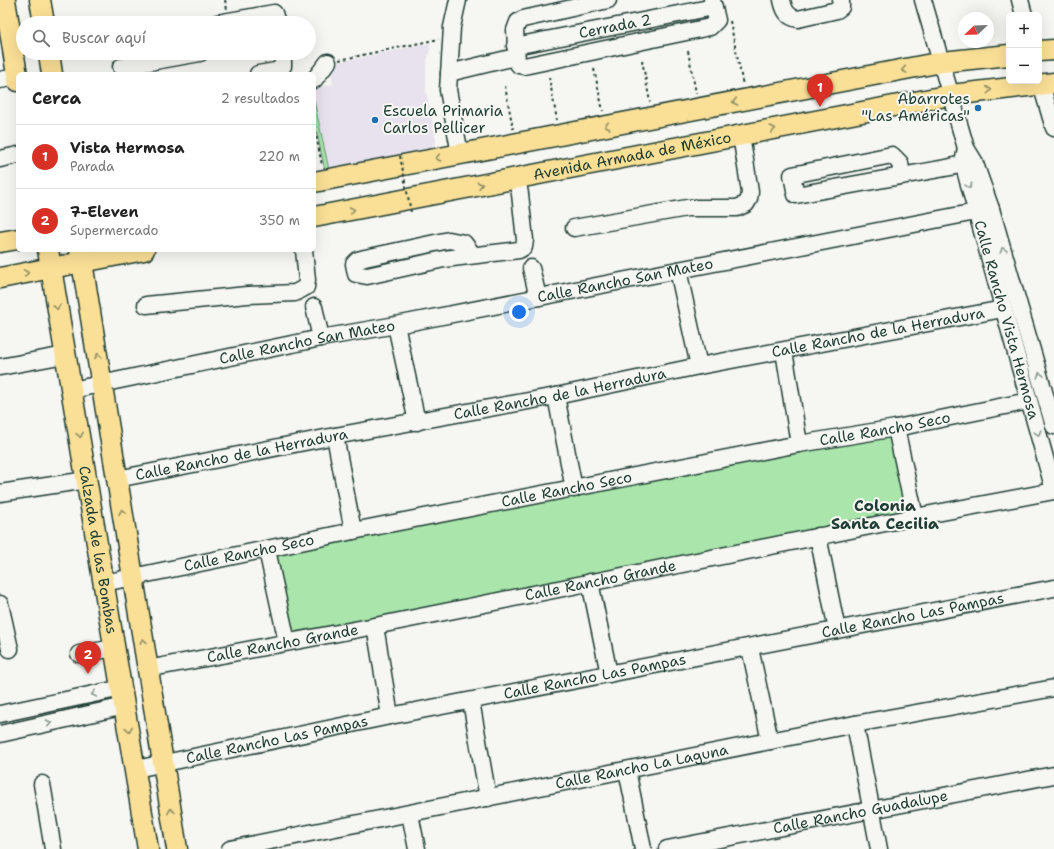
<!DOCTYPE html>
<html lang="es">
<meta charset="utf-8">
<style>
body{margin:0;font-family:"Shantell Sans",sans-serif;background:#f2f2f2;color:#222}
.controls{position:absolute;right:12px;top:12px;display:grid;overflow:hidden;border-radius:6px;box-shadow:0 4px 16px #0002}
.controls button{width:36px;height:36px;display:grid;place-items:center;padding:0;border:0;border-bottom:1px solid #e0e0e0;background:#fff;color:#222;font:20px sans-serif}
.compass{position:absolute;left:958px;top:12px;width:36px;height:36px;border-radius:50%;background:#fff;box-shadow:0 4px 16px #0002;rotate:247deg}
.you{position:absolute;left:519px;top:312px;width:14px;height:14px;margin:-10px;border:3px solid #fff;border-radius:50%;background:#1a73e8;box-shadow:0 0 0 6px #1a73e833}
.badge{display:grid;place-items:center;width:26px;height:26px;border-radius:50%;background:#d93025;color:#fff;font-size:13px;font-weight:700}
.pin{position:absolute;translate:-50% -33px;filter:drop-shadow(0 1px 2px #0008)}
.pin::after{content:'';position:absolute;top:21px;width:14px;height:12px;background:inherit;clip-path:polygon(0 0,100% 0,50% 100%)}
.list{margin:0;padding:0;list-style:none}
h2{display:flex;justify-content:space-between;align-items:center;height:52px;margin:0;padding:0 16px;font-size:17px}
h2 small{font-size:13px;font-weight:400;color:#767676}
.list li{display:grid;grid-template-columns:26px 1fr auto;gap:12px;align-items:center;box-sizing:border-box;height:64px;padding:0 16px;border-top:1px solid #e0e0e0}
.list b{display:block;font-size:15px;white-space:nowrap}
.list p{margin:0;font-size:13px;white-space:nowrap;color:#767676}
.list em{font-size:13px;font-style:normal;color:#767676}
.icon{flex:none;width:22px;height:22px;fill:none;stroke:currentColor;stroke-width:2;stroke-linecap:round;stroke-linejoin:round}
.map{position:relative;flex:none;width:1054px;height:849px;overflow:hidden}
.search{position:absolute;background:#fff;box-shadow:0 4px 16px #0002;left:16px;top:16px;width:300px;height:44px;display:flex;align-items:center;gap:10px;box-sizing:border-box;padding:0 14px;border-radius:22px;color:#767676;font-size:15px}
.panel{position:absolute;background:#fff;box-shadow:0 4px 16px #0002;left:16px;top:72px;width:300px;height:180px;border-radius:6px}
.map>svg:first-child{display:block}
</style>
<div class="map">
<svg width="1054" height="849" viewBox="0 0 1054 849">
<rect width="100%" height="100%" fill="#f6f6f2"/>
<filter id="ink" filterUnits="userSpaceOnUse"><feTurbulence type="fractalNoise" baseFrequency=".025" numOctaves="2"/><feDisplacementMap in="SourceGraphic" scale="8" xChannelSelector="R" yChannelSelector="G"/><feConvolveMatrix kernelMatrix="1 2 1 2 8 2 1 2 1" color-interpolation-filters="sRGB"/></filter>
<g filter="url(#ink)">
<!-- built -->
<path fill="#e7e2ed" d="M 431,43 L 426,67 L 426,91 L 436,141 L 434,147 L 329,170 L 314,100 L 314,88 L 333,84 L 329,64 Z"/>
<!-- green -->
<path fill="#aae6ac" stroke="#649270" d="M 314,100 L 329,170 L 325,171 L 314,119 Z
M 896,429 L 907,513 L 374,618 L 281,634 L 265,553 Z"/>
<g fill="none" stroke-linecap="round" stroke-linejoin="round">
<!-- minor casing -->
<g stroke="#1f3d34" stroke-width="19">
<g id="minor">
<path d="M 458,0 L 452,27 L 448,90 L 460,154"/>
<path d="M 608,0 L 523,19 L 518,22 L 515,30 L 517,62 L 519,65 L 524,66 L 710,27 L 717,20 L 712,0"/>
<path d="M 782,0 C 784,10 787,17 798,19 L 837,10 L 841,7 L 841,0"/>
<path d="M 923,0 L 966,148 L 974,161 L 991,209 L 1054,426"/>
<path d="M 1020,0 L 1024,15"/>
<path d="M 217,23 L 274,13 L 277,23"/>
<path id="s1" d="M 515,46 L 714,7"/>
<path d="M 121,67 L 200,53"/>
<path d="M 449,73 L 515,57"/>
<path d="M 258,74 L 276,71 L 283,66 L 283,53"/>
<path d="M 0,80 L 17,77"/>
<path d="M 314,80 L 328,62"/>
<path d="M 1041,84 L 1054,128"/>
<path id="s2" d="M 966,148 L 963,163 L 1054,490"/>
<path d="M 0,159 L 18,155"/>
<path d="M 902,176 L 900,163 L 892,155 L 792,175 L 796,195 L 951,167 L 973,161"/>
<path d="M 574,228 L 687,208 L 737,208 L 746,204 L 749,199 L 750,192 L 741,135"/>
<path d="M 473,255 L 464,243 L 449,240 L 365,258 L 358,260 L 354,264 L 356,274 L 367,276 L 444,259 L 519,250 L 524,247 L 525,240 L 520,194 L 517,178"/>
<path d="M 531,268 L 538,297"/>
<path d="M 678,270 L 699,366"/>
<path d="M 146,305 L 247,295 L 295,293 L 306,287 L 307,280 L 304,250"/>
<path d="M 314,307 L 321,338"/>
<path d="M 396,325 L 417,422"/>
<path d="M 784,351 L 799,444"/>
<path d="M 0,367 L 65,355"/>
<path id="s3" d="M 72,390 L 321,338 L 396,325 L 991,209"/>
<path d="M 556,396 L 574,489"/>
<path d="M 896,428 L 915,517"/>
<path d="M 335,436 L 353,531"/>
<path id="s4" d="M 117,479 L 335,436 L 556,396 L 699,366 L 1003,309"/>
<path d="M 0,493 L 87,480"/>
<path d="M 818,536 L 837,630"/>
<path d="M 267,550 L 287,642"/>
<path d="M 590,582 L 609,674"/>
<path id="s5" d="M 104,583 L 353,531 L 799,444 L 896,428 L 1029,401"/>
<path d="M 0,604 L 10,649"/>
<path d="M 375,626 L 390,716"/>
<path d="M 750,648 L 770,741"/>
<path d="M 79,654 L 115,648"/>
<path id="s6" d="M 147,669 L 375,626 L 915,517 L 1054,491"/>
<path d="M 471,701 L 488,798"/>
<path d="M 0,714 L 122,688"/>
<path d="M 855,724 L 879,849"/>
<path d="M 0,734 L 125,706"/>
<path id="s7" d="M 136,769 L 390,716 L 1054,588"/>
<path d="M 627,770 L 643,849"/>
<path d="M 42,784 L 53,849"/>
<path d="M 410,814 L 417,849"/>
<path id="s8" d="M 230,849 L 855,724 L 1054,688"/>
<path id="s9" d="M 667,849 L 1054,775"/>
</g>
</g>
<!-- major casing -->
<g stroke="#1f3d34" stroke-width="23">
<g id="major">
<path d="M 5,0 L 18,81"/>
<path d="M 40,0 L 44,23"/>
<path d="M 1039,51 L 1054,50"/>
<path d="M 49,53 L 52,74"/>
<path d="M 314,182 L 942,62 L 1009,55"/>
<path id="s10" d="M 314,217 L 951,95 L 1054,83"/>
<path d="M 0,242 L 18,239"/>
<path id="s11" d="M 48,250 L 148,849"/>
<path d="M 80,250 L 177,849"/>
<path d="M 0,278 L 144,250"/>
</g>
</g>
<!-- path -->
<path stroke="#1f3d34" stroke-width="2" stroke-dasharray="3 3" stroke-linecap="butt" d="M 225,0 L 227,9
M 730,21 L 743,85
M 688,51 L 696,93
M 339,60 L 439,39
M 642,60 L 650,102
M 594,69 L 603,111
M 549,77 L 557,120
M 505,86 L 513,129
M 314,125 L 322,165"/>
<!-- minor -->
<use href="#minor" stroke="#f6f6f2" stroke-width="16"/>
<!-- major -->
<use href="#major" stroke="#fadf96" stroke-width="20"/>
<!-- path-bridge -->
<path stroke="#1f3d34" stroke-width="2" stroke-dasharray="3 3" stroke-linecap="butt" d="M 400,156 L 411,212"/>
</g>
<!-- one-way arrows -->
<defs><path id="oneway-chevron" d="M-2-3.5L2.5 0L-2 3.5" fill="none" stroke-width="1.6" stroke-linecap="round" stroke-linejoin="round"/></defs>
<g stroke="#8c8e65">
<use href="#oneway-chevron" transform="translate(904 70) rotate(169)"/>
<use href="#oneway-chevron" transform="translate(989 90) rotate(-7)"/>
<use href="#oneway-chevron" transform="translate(735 102) rotate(169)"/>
<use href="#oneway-chevron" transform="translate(607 126) rotate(169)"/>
<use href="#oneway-chevron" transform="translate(773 129) rotate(-11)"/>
<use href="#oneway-chevron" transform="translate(438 158) rotate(169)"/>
<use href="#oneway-chevron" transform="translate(480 185) rotate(-11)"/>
<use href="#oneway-chevron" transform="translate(352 210) rotate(-11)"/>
<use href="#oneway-chevron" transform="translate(26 273) rotate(-10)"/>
<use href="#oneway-chevron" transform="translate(57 307) rotate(81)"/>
<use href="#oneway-chevron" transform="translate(98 356) rotate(-99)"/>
<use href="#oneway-chevron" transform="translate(80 435) rotate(81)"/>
<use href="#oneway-chevron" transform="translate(122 512) rotate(-99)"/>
<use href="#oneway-chevron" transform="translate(143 641) rotate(-99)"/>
<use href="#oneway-chevron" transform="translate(129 729) rotate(81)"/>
<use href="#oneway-chevron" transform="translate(171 811) rotate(-100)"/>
</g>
<g stroke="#8a9a93">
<use href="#oneway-chevron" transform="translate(969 186) rotate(74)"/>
<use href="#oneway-chevron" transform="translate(1003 250) rotate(-107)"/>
<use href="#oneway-chevron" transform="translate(1040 375) rotate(-106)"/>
<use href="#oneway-chevron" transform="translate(1038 433) rotate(74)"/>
<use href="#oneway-chevron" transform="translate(94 694) rotate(168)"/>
<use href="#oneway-chevron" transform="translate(49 723) rotate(-13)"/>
</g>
</g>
<!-- markers -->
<g fill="#1f6fb2" stroke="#f6f6f2" stroke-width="1.5">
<circle cx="978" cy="108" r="4"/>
<circle cx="375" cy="120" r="4"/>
</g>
<g text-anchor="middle" stroke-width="4" stroke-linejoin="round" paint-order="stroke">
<!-- street labels -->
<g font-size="15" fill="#1f3d34" stroke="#f6f6f2">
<text dy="5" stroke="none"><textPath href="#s1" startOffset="102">Cerrada 2</textPath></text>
<text dy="5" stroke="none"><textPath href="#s10" startOffset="324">Avenida Armada de México</textPath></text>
<text dy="5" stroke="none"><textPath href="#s3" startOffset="564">Calle Rancho San Mateo</textPath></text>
<text dy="5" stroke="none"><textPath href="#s2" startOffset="178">Calle Rancho Vista Hermosa</textPath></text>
<text dy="5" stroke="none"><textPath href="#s4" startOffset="775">Calle Rancho de la Herradura</textPath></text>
<text dy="5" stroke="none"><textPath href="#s3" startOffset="240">Calle Rancho San Mateo</textPath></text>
<text dy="5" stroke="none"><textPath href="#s4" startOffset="451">Calle Rancho de la Herradura</textPath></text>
<text dy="5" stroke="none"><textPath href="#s5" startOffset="796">Calle Rancho Seco</textPath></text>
<text dy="5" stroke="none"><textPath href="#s4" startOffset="127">Calle Rancho de la Herradura</textPath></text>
<text dy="5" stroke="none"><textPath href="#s5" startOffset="472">Calle Rancho Seco</textPath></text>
<text dy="5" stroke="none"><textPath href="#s11" startOffset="304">Calzada de las Bombas</textPath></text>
<text dy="5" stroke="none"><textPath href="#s5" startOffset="148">Calle Rancho Seco</textPath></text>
<text dy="5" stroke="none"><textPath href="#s6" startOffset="462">Calle Rancho Grande</textPath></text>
<text dy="5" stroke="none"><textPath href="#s7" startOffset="792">Calle Rancho Las Pampas</textPath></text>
<text dy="5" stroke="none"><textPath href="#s6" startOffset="138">Calle Rancho Grande</textPath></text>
<text dy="5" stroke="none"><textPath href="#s7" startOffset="468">Calle Rancho Las Pampas</textPath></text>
<text dy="5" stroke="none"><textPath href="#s7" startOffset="144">Calle Rancho Las Pampas</textPath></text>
<text dy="5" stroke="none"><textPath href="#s8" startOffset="420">Calle Rancho La Laguna</textPath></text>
<text dy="5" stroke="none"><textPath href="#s9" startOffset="197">Calle Rancho Guadalupe</textPath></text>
</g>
<!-- poi labels -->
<g font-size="15" fill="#1f3d34" stroke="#f6f6f2" text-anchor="end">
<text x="970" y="104">Abarrotes<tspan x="970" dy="17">"Las Américas"</tspan></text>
<text x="383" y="116" text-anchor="start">Escuela Primaria<tspan x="383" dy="17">Carlos Pellicer</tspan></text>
</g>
<!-- neighbourhood labels -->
<g font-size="16" font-weight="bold" fill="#1f3d34" stroke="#f6f6f2">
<text x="885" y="511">Colonia<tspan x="885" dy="18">Santa Cecilia</tspan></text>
</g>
</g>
</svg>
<div class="controls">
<button>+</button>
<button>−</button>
</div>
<svg class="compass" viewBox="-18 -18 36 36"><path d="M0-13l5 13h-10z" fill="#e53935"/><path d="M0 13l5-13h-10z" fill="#767676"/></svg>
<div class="you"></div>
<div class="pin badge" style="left:820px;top:107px">1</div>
<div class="pin badge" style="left:88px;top:674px">2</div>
<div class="search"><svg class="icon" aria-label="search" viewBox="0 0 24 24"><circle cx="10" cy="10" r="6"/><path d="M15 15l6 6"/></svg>Buscar aquí</div>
<section class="panel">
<h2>Cerca<small>2 resultados</small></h2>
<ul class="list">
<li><span class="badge">1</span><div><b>Vista Hermosa</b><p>Parada</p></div><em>220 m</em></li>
<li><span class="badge">2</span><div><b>7-Eleven</b><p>Supermercado</p></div><em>350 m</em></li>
</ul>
</section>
</div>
